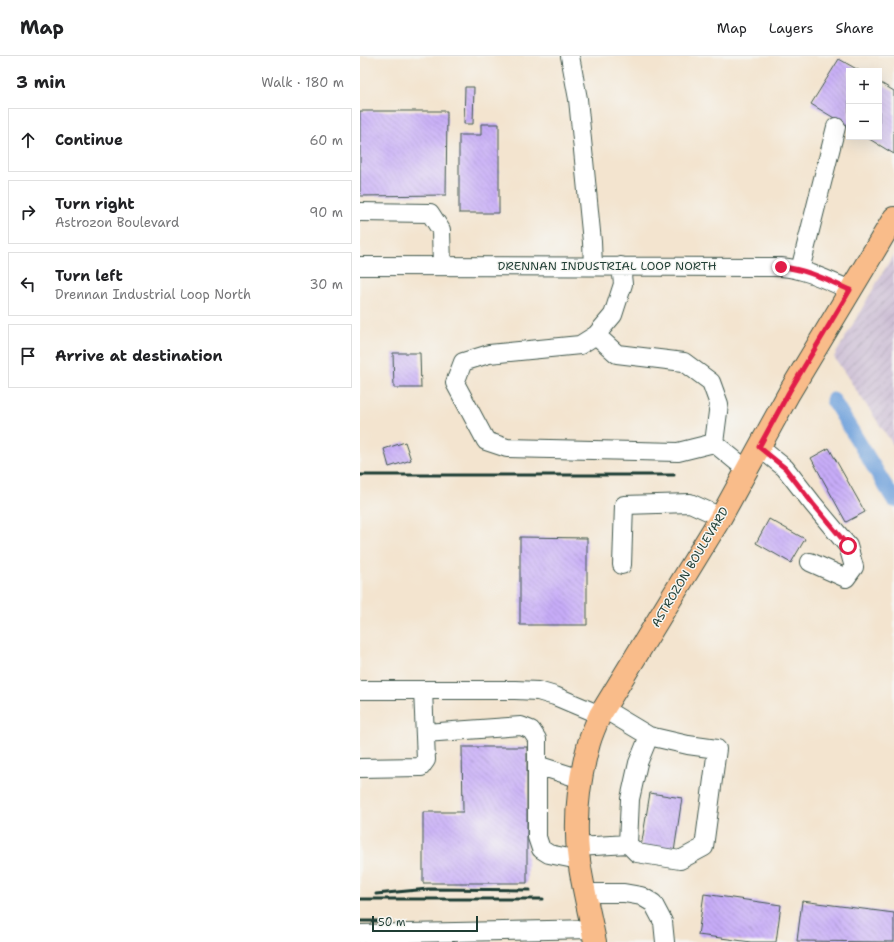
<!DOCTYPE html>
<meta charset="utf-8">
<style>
body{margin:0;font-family:"Shantell Sans",sans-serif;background:#f6f6f6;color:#202124}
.controls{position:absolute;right:12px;top:12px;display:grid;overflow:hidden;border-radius:0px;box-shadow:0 4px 16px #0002}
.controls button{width:36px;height:36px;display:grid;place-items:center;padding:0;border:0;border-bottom:1px solid #e0e0e0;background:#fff;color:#202124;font:20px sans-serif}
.scale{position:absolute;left:12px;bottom:10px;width:106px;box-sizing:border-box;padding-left:4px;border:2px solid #1f3d34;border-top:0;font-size:11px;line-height:14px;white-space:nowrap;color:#1f3d34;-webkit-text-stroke:3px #f6f6f2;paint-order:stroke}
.stop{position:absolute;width:12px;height:12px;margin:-9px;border:3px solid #e11d48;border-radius:50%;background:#fff}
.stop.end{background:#e11d48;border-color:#fff;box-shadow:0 1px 4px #0008}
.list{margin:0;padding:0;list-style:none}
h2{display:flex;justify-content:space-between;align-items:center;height:52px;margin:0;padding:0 16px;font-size:17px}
h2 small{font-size:13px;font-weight:400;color:#757577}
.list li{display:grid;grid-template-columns:26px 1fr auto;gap:12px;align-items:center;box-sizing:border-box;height:64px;margin:0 8px 8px;padding:0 8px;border:1px solid #e0e0e0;border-radius:0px}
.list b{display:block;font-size:15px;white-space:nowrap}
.list p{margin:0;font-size:13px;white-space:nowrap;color:#757577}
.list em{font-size:13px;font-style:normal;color:#757577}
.icon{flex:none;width:22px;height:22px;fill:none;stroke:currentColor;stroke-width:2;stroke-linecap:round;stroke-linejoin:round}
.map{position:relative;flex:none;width:534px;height:886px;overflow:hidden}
header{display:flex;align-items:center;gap:24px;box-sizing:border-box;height:56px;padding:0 20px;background:#fff;border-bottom:1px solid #e0e0e0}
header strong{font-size:19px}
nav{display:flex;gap:22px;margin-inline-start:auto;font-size:14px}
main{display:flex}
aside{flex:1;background:#fff}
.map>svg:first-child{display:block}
</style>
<header>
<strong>Map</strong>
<nav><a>Map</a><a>Layers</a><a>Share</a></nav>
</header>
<main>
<aside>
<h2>3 min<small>Walk · 180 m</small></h2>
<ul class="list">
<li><svg class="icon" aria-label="ahead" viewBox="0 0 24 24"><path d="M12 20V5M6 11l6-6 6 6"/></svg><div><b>Continue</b></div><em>60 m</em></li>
<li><svg class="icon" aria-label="right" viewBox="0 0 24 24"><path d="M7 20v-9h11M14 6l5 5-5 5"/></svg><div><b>Turn right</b><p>Astrozon Boulevard</p></div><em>90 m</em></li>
<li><svg class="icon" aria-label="left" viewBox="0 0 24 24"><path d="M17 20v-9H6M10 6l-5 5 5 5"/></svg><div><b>Turn left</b><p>Drennan Industrial Loop North</p></div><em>30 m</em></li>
<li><svg class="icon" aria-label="arrive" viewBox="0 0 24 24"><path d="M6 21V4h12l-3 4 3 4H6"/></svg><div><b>Arrive at destination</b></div></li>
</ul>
</aside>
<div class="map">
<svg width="534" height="886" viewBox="0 0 534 886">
<defs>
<pattern id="industrial-furrows" width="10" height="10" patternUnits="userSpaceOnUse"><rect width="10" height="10" fill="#ccbed4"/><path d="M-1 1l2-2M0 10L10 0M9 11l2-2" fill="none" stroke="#a59cad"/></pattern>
<pattern id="building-back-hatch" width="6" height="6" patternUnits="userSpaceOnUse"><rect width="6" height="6" fill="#c7acf8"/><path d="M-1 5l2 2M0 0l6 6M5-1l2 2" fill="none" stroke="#a18dca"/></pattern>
</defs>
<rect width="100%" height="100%" fill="#f6f6f2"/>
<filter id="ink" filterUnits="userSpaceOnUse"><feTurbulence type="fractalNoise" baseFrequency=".025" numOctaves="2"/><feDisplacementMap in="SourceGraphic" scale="8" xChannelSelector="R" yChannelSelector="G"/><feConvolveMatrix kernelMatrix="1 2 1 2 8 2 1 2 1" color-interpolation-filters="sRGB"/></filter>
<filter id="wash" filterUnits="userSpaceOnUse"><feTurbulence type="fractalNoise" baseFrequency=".012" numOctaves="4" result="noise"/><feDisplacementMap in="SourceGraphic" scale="16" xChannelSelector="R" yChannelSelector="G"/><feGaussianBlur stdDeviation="0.9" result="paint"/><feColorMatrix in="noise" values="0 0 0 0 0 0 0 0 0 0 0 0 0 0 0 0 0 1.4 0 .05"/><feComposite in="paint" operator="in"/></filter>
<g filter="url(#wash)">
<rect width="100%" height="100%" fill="#f3e4cf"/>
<!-- industrial -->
<path fill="url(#industrial-furrows)" d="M 534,197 L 534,390 L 474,301 Z"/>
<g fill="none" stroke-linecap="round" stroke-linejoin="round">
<!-- canal -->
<path stroke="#70a1db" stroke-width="15" d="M 473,344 L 534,444"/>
</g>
<g id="blocks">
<!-- building -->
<path fill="url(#building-back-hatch)" d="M 479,3 L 500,15 L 489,15 L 489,71 L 451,48 Z
M 519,26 L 534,35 L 534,98 L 506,81 L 519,81 Z
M 105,31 L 114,31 L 113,68 L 104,68 Z
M 0,55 L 87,55 L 86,139 L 0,140 Z
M 121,68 L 139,68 L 139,157 L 99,157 L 99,79 L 121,79 Z
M 33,297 L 60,297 L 61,332 L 34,332 Z
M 45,386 L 51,404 L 29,411 L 24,393 Z
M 469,392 L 505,456 L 486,466 L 451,402 Z
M 409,463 L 445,483 L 431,507 L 396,487 Z
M 160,481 L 227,482 L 227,569 L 160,569 Z
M 102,691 L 167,691 L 167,827 L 63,827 L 63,756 L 103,756 Z
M 290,737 L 322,742 L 314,796 L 281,791 Z
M 344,838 L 421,849 L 416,886 L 391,886 L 338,879 Z
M 442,845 L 534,857 L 534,886 L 437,885 Z"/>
</g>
</g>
<g filter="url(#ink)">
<use href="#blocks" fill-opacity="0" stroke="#3f564b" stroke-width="1"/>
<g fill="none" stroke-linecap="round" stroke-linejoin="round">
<!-- minor casing -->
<g stroke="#3f564b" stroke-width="20">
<path id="minor" d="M 210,0 L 218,43 L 232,186 L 233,210
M 0,156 L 70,157 L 81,174 L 82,210
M 0,210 L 421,211 C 446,213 467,224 490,234
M 261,210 L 263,228 L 253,259 L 236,279 L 220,289 L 129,298 L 103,306 L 95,327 L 126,385 L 147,392 L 318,396 L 354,387 L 387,414
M 440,214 L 476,71
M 236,279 L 257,298 L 324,306 L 351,326 L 359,348 L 354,387
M 399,391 L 425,412 L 453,448 L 488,490 L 494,511 L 486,522 L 450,506
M 262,509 L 264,449 L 330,447 L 361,461
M 0,634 L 155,634 L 178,635 L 195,640 L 240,659
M 244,653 L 289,680 L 328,689 L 357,693 L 344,791 L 320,804 L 277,797 L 268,788 L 270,743 L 278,707 L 289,680
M 65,677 L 161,670 L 171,674 L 177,683 L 177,781 L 181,793 L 189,798 L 219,804
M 177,709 L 221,723
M 0,712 L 61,711 L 66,704 L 63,634
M 218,791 L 268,788
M 226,837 L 264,837 L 281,840 L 293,847 L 303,866 L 305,886
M 0,878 L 233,873"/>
</g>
<!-- major casing -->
<g stroke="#3f564b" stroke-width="24">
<path id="major" d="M 235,886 C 229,853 217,811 217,778 C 216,747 221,716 229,687 C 232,677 236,668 240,659 L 361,461 L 429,337 L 534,162"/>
</g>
<!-- minor -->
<use href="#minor" stroke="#fff" stroke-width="18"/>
<!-- major -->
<use href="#major" stroke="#f9bc8a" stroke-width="22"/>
<!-- rail -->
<path stroke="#1f3d34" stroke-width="3" d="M 0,419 L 314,419
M 16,838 L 68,833 L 170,834
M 0,843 L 183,843
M 0,865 L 18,865"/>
</g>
</g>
<g fill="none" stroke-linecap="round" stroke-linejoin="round" filter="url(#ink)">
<!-- route -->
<path stroke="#e11d48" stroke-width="5" d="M 421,211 C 446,213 467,224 490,234 L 429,336 L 399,391 L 425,412 L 453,448 L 488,490"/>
</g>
<g text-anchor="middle" stroke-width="3" stroke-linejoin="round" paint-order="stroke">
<!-- street labels -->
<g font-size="12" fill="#1f3d34" stroke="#f6f6f2">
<text x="247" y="214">DRENNAN INDUSTRIAL LOOP NORTH</text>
<text transform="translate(330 511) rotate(-59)" y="4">ASTROZON BOULEVARD</text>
</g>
</g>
</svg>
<div class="controls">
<button>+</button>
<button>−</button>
</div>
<div class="scale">50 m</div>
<div class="stop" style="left:488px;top:490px"></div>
<div class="stop end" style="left:421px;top:211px"></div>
</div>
</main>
